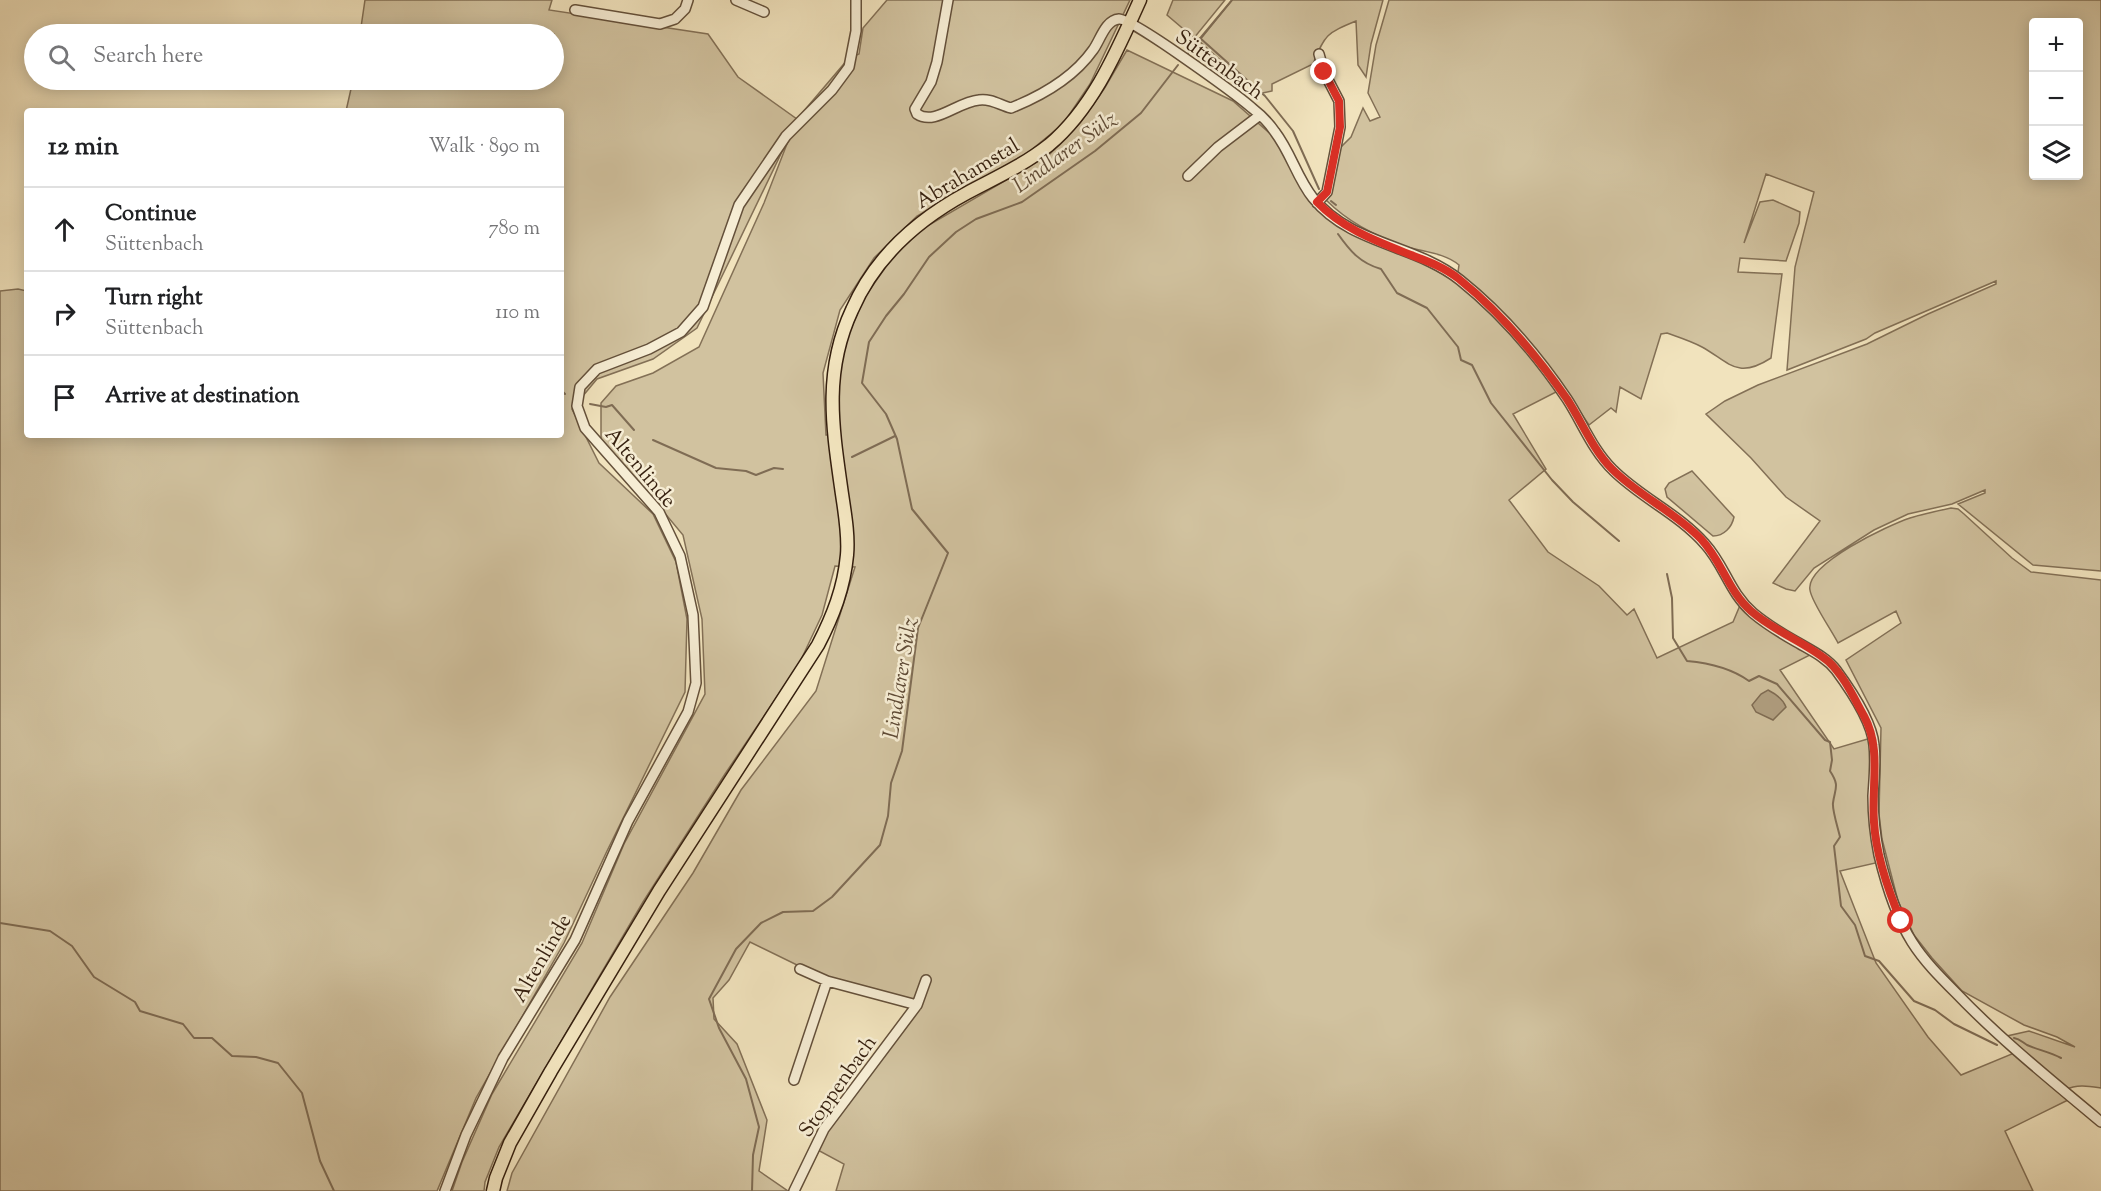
<!DOCTYPE html>
<meta charset="utf-8">
<style>
body{margin:0;font-family:"Sorts Mill Goudy",serif;background:#f6f6f6;color:#202124}
.controls{position:absolute;right:18px;top:18px;display:grid;overflow:hidden;border-radius:6px;box-shadow:0 3px 15px #0003}
.controls button{width:54px;height:54px;display:grid;place-items:center;padding:0;border:0;border-bottom:2px solid #e0e0e0;background:#fff;color:#202124;font:30px sans-serif}
.stop{position:absolute;width:18px;height:18px;margin:-14px;border:4px solid #d93025;border-radius:50%;background:#fff}
.stop.end{background:#d93025;border-color:#fff;box-shadow:0 2px 6px #0008}
.list{margin:0;padding:0;list-style:none}
h2{display:flex;justify-content:space-between;align-items:center;height:78px;margin:0;padding:0 24px;font-size:26px}
h2 small{font-size:20px;font-weight:400;color:#757577}
.list li{display:grid;grid-template-columns:39px 1fr auto;gap:18px;align-items:center;box-sizing:border-box;height:84px;padding:0 24px;border-top:2px solid #e0e0e0}
.list b{display:block;font-size:22px;white-space:nowrap}
.list p{margin:0;font-size:20px;white-space:nowrap;color:#757577}
.list em{font-size:20px;font-style:normal;color:#757577}
.icon{flex:none;width:33px;height:33px;fill:none;stroke:currentColor;stroke-width:2;stroke-linecap:round;stroke-linejoin:round}
.map{position:relative;flex:none;width:2101px;height:1191px;overflow:hidden}
.search{position:absolute;background:#fff;box-shadow:0 3px 15px #0003;left:24px;top:24px;width:540px;height:66px;display:flex;align-items:center;gap:15px;box-sizing:border-box;padding:0 21px;border-radius:33px;color:#757577;font-size:22px}
.panel{position:absolute;background:#fff;box-shadow:0 3px 15px #0003;left:24px;top:108px;width:540px;height:330px;border-radius:6px}
.map>svg:first-child{display:block}
</style>
<div class="map">
<svg width="2101" height="1191" viewBox="0 0 2101 1191">
<rect width="100%" height="100%" fill="#f1e3bd"/>
<filter id="stains"><feTurbulence type="fractalNoise" baseFrequency=".00333" numOctaves="4"/><feColorMatrix values="0 0 0 0 .2 0 0 0 0 .09 0 0 0 0 .02 0 0 0 .5 -.17"/></filter>
<radialGradient id="worn" r=".72"><stop offset=".6" stop-color="#630" stop-opacity="0"/><stop offset="1" stop-color="#630" stop-opacity=".3"/></radialGradient>
<!-- green -->
<path fill="#d1c29f" stroke="#837056" stroke-width="1.5" fill-rule="evenodd" d="M 365,0 L 552,0 L 549,10 L 708,34 L 738,77 L 797,119 L 849,58 L 859,54 L 863,28 L 887,0 L 1130,0 L 1090,84 L 1063,124 L 1025,155 L 917,216 L 874,258 L 840,310 L 823,373 L 826,435 L 838,435 L 838,372 L 847,338 L 864,298 L 892,258 L 922,229 L 1049,155 L 1080,123 L 1104,89 L 1127,50 L 1233,101 L 1275,138 L 1323,213 L 1417,260 L 1473,291 L 1516,339 L 1558,391 L 1513,414 L 1546,469 L 1509,500 L 1548,552 L 1599,586 L 1627,615 L 1634,609 L 1657,658 L 1733,622 L 1741,603 L 1814,653 L 1780,670 L 1834,749 L 1871,738 L 1880,862 L 1840,871 L 1876,963 L 1928,1037 L 1961,1075 L 2014,1053 L 2068,1100 L 2005,1131 L 2033,1191 L 836,1191 L 844,1164 L 814,1148 L 916,1006 L 840,986 L 750,942 L 729,980 L 713,998 L 714,1019 L 737,1044 L 767,1120 L 759,1171 L 788,1191 L 507,1191 L 512,1173 L 610,997 L 693,873 L 741,790 L 816,691 L 855,567 L 835,566 L 822,615 L 799,664 L 725,774 L 643,902 L 499,1147 L 485,1182 L 484,1191 L 452,1191 L 462,1162 L 492,1094 L 582,943 L 624,844 L 705,694 L 702,619 L 683,535 L 643,487 L 601,445 L 601,403 L 616,386 L 653,373 L 699,347 L 764,203 L 792,131 L 697,328 L 653,359 L 597,379 L 572,409 L 599,463 L 653,514 L 676,562 L 687,619 L 685,692 L 607,851 L 564,943 L 476,1098 L 437,1191 L 0,1191 L 0,291 L 18,289 L 27,291 L 27,435 L 561,435 L 561,111 L 346,111 L 353,80 L 554,80 L 554,34 L 360,34 Z
M 1173,0 L 1225,0 L 1194,38 L 1167,15 Z
M 1232,0 L 1383,0 L 1371,44 L 1366,77 L 1358,65 L 1356,21 C 1327,33 1325,34 1313,64 L 1272,84 L 1272,91 L 1258,94 L 1199,41 Z
M 1389,0 L 2101,0 L 2101,571 L 2033,565 L 1958,504 L 1985,493 L 1985,490 L 1952,504 L 1908,514 L 1874,530 L 1814,568 L 1795,591 L 1786,589 L 1773,583 L 1820,521 L 1786,497 L 1751,458 L 1706,414 L 1725,401 L 1758,385 L 1867,344 L 1928,314 L 1996,284 L 1996,281 L 1875,333 L 1866,339 L 1787,370 L 1795,267 L 1814,192 L 1766,174 L 1744,243 L 1760,202 L 1773,200 L 1800,212 L 1799,223 L 1786,261 L 1740,258 L 1738,272 L 1782,274 L 1771,358 C 1737,380 1729,362 1702,347 C 1691,341 1678,337 1667,333 L 1661,334 L 1641,399 L 1620,387 L 1616,412 L 1611,408 L 1589,425 L 1558,379 L 1515,328 L 1458,272 L 1459,265 C 1445,253 1424,252 1407,247 C 1377,237 1348,222 1326,200 L 1340,148 L 1351,137 L 1363,108 L 1370,121 L 1380,117 L 1368,93 L 1376,45 ZM 2034,22 L 2078,22 L 2078,176 L 2034,176 Z
M 1692,471 L 1734,517 C 1732,527 1724,536 1713,536 L 1667,497 L 1665,489 L 1669,483 Z
M 1951,508 L 1958,509 L 1964,514 L 2012,558 L 2031,572 L 2101,580 L 2101,1088 C 2088,1086 2077,1084 2065,1090 L 2007,1036 L 2029,1031 L 2075,1047 L 2057,1037 L 2024,1025 L 1962,991 L 1932,958 L 1914,935 L 1898,901 L 1882,839 L 1879,814 L 1881,728 L 1846,660 L 1901,623 L 1896,611 L 1838,643 C 1832,631 1811,601 1810,590 C 1805,564 1889,525 1910,518 C 1923,514 1937,511 1951,508 Z"/>
<!-- water -->
<path fill="#b1a082" stroke="#7f6c54" stroke-width="1.5" d="M 1768,690 C 1776,694 1783,699 1786,707 L 1773,720 L 1756,712 L 1752,705 L 1761,694 Z"/>
<g fill="none" stroke-linecap="round" stroke-linejoin="round">
<!-- stream -->
<path stroke="#7f6c54" stroke-width="2" d="M 1200,38 L 1265,96 L 1293,131 L 1319,189
M 1187,54 L 1232,0
M 1331,201 L 1336,205
M 1338,234 C 1350,251 1360,263 1381,269 L 1397,293 L 1427,308 L 1458,347 L 1461,360 L 1472,365 L 1491,403 L 1552,480 L 1573,502 L 1619,541
M 561,390 L 565,394
M 590,404 L 606,407 L 612,405 L 634,430
M 653,440 L 716,468 L 746,471 L 756,475 L 774,468 L 783,469
M 852,457 L 895,436
M 1667,574 L 1672,598 L 1673,638 L 1687,661 C 1709,663 1731,668 1749,681 L 1759,676 L 1777,684 L 1825,740 L 1830,742 L 1832,760 L 1830,771 C 1840,786 1835,788 1833,803 C 1832,810 1838,828 1840,837 L 1834,846 L 1841,906 L 1855,925 L 1865,956 L 1879,961 L 1914,1001 L 1935,1010 L 1954,1024 L 1997,1045
M 0,923 L 50,931 L 72,946 L 94,977 L 135,1002 L 140,1011 L 183,1024 L 194,1038 L 212,1038 L 232,1056 L 256,1057 L 278,1063 L 302,1093 L 320,1161 L 334,1191
M 2014,1038 C 2020,1039 2022,1042 2027,1045 C 2038,1050 2050,1052 2061,1058
M 752,1191 L 753,1155 L 759,1127 L 746,1079 L 719,1028 L 709,999 L 736,949 L 761,923 L 783,912 L 813,911 L 832,897 L 880,845 L 888,816 L 891,783 L 902,751 L 918,628 L 948,553 L 912,509 L 897,439 L 886,414 L 862,383 L 869,342 L 886,316 L 904,294 L 929,257 L 956,232 L 976,219 L 1022,202 L 1095,151 L 1141,113 L 1178,65"/>
<!-- minor casing -->
<g stroke="#64503a" stroke-width="12">
<path id="minor" d="M 736,0 L 764,12
M 948,0 L 937,62 L 931,82 L 915,109 L 917,114 C 935,126 957,102 979,100 C 990,98 1000,105 1011,108 C 1041,96 1074,77 1093,50 C 1100,41 1105,20 1119,19 C 1132,18 1237,95 1252,108 C 1261,115 1269,123 1275,132 C 1291,153 1297,178 1313,198 C 1351,245 1415,244 1460,280 C 1500,312 1538,356 1567,399 C 1582,422 1593,451 1613,470 C 1641,498 1679,514 1705,544 C 1725,566 1729,592 1753,613 C 1766,624 1781,633 1795,641 C 1810,650 1826,657 1836,670 C 1850,689 1872,722 1874,745 C 1876,762 1874,779 1873,796 C 1873,816 1875,835 1879,855 C 1886,884 1895,915 1912,942 C 1924,961 1940,977 1956,993 C 2001,1040 2051,1080 2101,1122
M 575,10 L 660,24 L 675,19 L 685,9 L 688,0
M 1188,176 L 1218,147 L 1260,115
M 1317,203 L 1327,192 L 1340,127 L 1339,101 L 1324,72 L 1319,54
M 800,969 L 827,981 L 917,1005
M 794,1080 L 827,981
M 445,1191 L 466,1135 L 503,1058 L 575,940 L 628,821 L 688,712 L 696,683 L 693,615 L 680,556 L 659,512 L 585,428 L 577,406 L 580,387 L 597,369 L 649,349 L 681,332 L 703,307 L 739,205 L 786,136 L 832,90 L 849,67 L 856,31 L 856,0
M 794,1191 L 824,1129 L 917,1005 L 926,980"/>
</g>
<!-- major casing -->
<g stroke="#351f0e" stroke-width="15">
<path id="major" d="M 493,1191 L 496,1178 L 510,1143 L 551,1071 L 659,891 L 818,645 C 833,616 844,588 847,555 C 849,533 844,509 841,487 C 832,424 824,370 852,310 C 875,257 917,220 967,193 C 995,178 1024,165 1049,145 C 1093,108 1117,51 1140,0"/>
</g>
<!-- minor -->
<use href="#minor" stroke="#f6edd4" stroke-width="9"/>
<!-- major -->
<use href="#major" stroke="#f1e3bd" stroke-width="12"/>
</g>
<g fill="none" stroke-linecap="round" stroke-linejoin="round">
<!-- route -->
<path stroke="#d93025" stroke-width="8" d="M 1324,72 L 1339,101 L 1340,127 L 1327,192 L 1317,202 C 1343,229 1376,241 1411,255 C 1427,261 1444,267 1459,279 C 1500,312 1537,356 1567,399 C 1582,422 1593,450 1612,469 C 1639,496 1675,512 1701,539 C 1722,561 1728,591 1751,611 C 1775,632 1807,643 1829,662 C 1844,676 1854,698 1864,716 C 1882,749 1871,786 1874,822 C 1876,856 1888,890 1901,921"/>
</g>
<g text-anchor="middle" stroke-width="5" stroke-linejoin="round" paint-order="stroke">
<!-- street labels -->
<g font-size="21" fill="#351f0e" stroke="#f6edd4">
<text transform="translate(1220 64) rotate(36)" y="7">Süttenbach</text>
<text transform="translate(967 173) rotate(-31)" y="7">Abrahamstal</text>
<text transform="translate(641 467) rotate(50)" y="7">Altenlinde</text>
<text transform="translate(541 958) rotate(-60)" y="7">Altenlinde</text>
<text transform="translate(837 1086) rotate(-55)" y="7">Stoppenbach</text>
</g>
<!-- water labels -->
<g font-size="22" font-style="italic" fill="#604c37" stroke="#f6edd4">
<text transform="translate(1064 151) rotate(-36)" y="8">Lindlarer Sülz</text>
<text transform="translate(899 678) rotate(-81)" y="8">Lindlarer Sülz</text>
</g>
</g>
<rect width="100%" height="100%" filter="url(#stains)"/>
<rect width="100%" height="100%" fill="url(#worn)"/>
</svg>
<div class="controls">
<button>+</button>
<button>−</button>
<button><svg class="icon" aria-label="layers" viewBox="0 0 24 24"><path d="M12 4l9 5-9 5-9-5zM3 14l9 5 9-5"/></svg></button>
</div>
<div class="stop" style="left:1901px;top:921px"></div>
<div class="stop end" style="left:1324px;top:72px"></div>
<div class="search"><svg class="icon" aria-label="search" viewBox="0 0 24 24"><circle cx="10" cy="10" r="6"/><path d="M15 15l6 6"/></svg>Search here</div>
<section class="panel">
<h2>12 min<small>Walk · 890 m</small></h2>
<ul class="list">
<li><svg class="icon" aria-label="ahead" viewBox="0 0 24 24"><path d="M12 20V5M6 11l6-6 6 6"/></svg><div><b>Continue</b><p>Süttenbach</p></div><em>780 m</em></li>
<li><svg class="icon" aria-label="right" viewBox="0 0 24 24"><path d="M7 20v-9h11M14 6l5 5-5 5"/></svg><div><b>Turn right</b><p>Süttenbach</p></div><em>110 m</em></li>
<li><svg class="icon" aria-label="arrive" viewBox="0 0 24 24"><path d="M6 21V4h12l-3 4 3 4H6"/></svg><div><b>Arrive at destination</b></div></li>
</ul>
</section>
</div>
